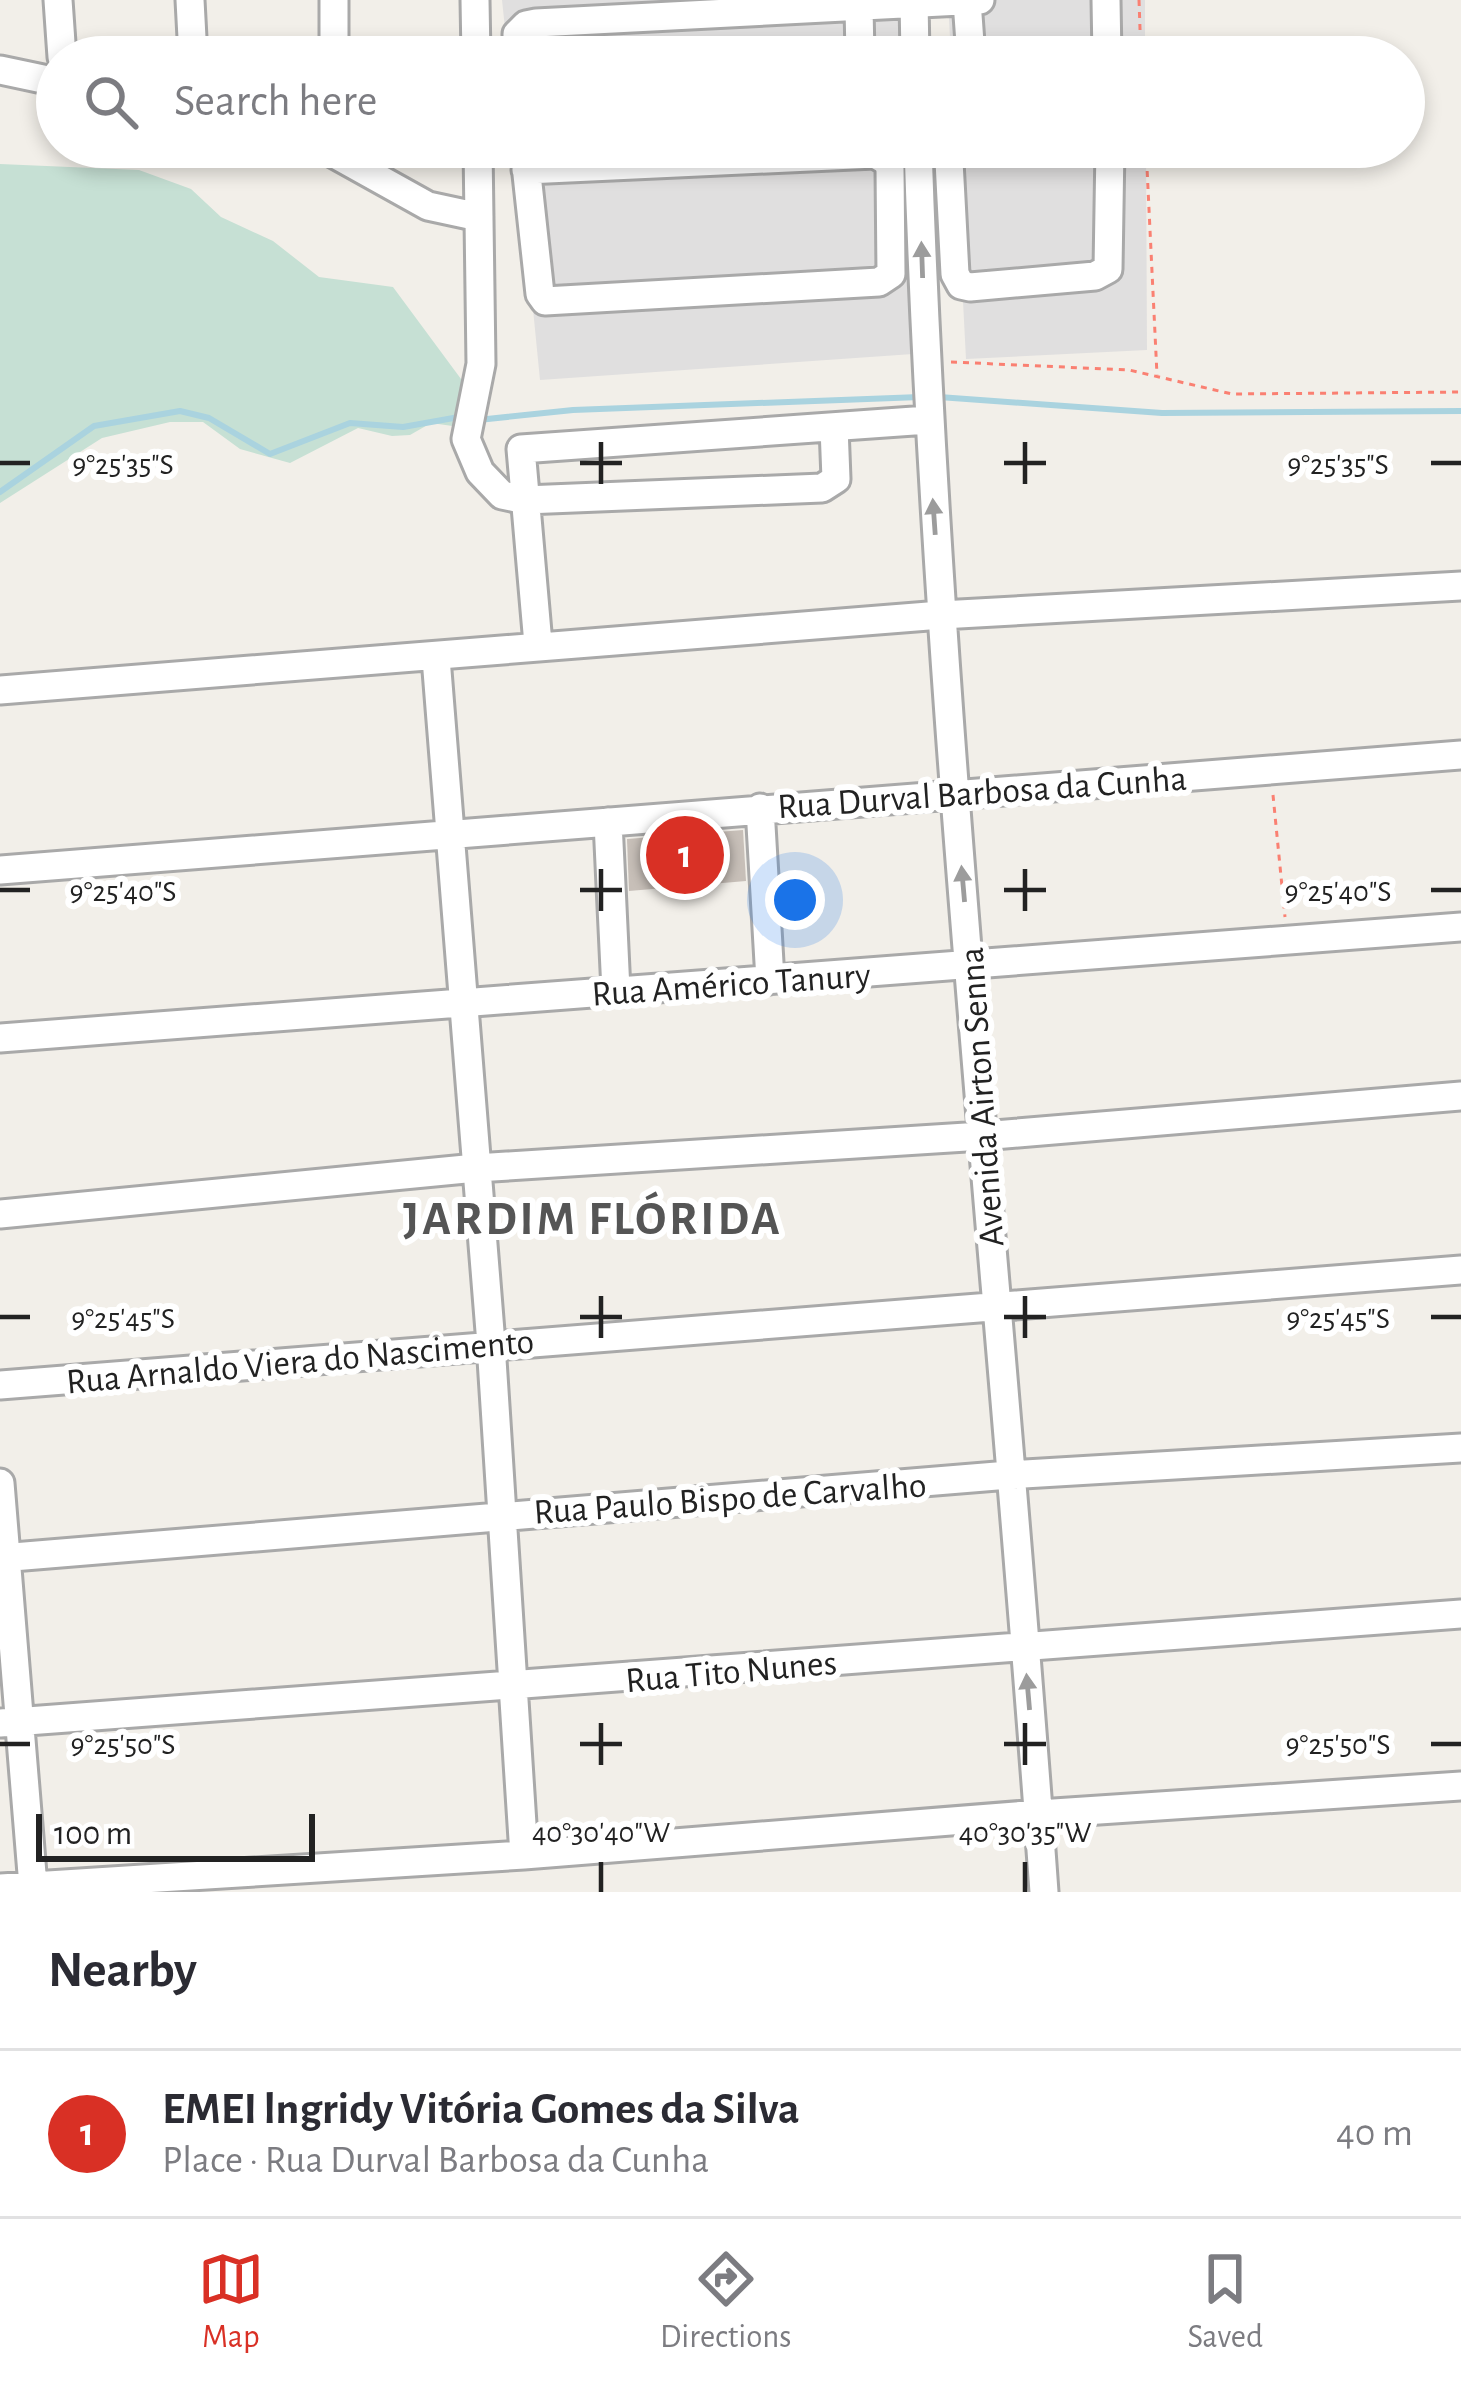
<!DOCTYPE html>
<meta charset="utf-8">
<style>
body{margin:0;font-family:"Alegreya Sans",sans-serif;background:#f2f2f3;color:#2b2b33}
.scale{position:absolute;left:36px;bottom:30px;width:279px;box-sizing:border-box;padding-left:12px;border:6px solid #222;border-top:0;font-size:33px;line-height:42px;white-space:nowrap;color:#222;-webkit-text-stroke:9px #fff;paint-order:stroke}
.you{position:absolute;left:795px;top:900px;width:42px;height:42px;margin:-30px;border:9px solid #fff;border-radius:50%;background:#1a73e8;box-shadow:0 0 0 18px #1a73e833}
.badge{display:grid;place-items:center;width:78px;height:78px;border-radius:50%;background:#d93025;color:#fff;font-size:39px;font-weight:700}
.pin{position:absolute;translate:-50% -50%;border:6px solid #fff;box-shadow:0 3px 12px #0006}
.list{margin:0;padding:0;list-style:none}
h2{display:flex;justify-content:space-between;align-items:center;height:156px;margin:0;padding:0 48px;font-size:51px}
h2 small{font-size:39px;font-weight:400;color:#7c7c81}
.list li{display:grid;grid-template-columns:78px 1fr auto;gap:36px;align-items:center;box-sizing:border-box;height:168px;padding:0 48px;border-top:3px solid #e1e1e2}
.list b{display:block;font-size:45px;white-space:nowrap}
.list p{margin:0;font-size:39px;white-space:nowrap;color:#7c7c81}
.list em{font-size:39px;font-style:normal;color:#7c7c81}
.icon{flex:none;width:66px;height:66px;fill:none;stroke:currentColor;stroke-width:2;stroke-linecap:round;stroke-linejoin:round}
.map{position:relative;flex:none;width:1461px;height:1892px;overflow:hidden}
.search{position:absolute;background:#fff;box-shadow:0 6px 18px #0003;left:36px;right:36px;top:36px;height:132px;display:flex;align-items:center;gap:30px;box-sizing:border-box;padding:0 42px;border-radius:66px;color:#7c7c81;font-size:45px}
.sheet{height:324px;background:#fff}
nav{display:flex;justify-content:space-around;align-items:center;box-sizing:border-box;height:168px;border-top:3px solid #e1e1e2;background:#fff;font-size:33px;color:#7c7c81}
nav a{display:grid;justify-items:center;gap:6px}
nav .on{color:#d93025}
.map>svg:first-child{display:block}
</style>
<div class="map">
<svg width="1461" height="1892" viewBox="0 0 1461 1892">
<rect width="100%" height="100%" fill="#f2efe9"/>
<!-- residential -->
<path fill="#e0dfdf" d="M 502,0 L 901,0 L 903,57 L 508,57 Z
M 948,0 L 1145,0 L 1145,57 L 951,57 Z
M 517,147 L 906,147 L 913,354 L 540,380 Z
M 955,147 L 1146,147 L 1147,350 L 966,359 Z"/>
<!-- wetland -->
<path fill="#c6e0d4" d="M 0,164 L 139,170 L 191,189 L 221,217 L 273,241 L 319,277 L 393,287 L 478,402 L 467,428 L 431,423 L 410,435 L 392,436 L 358,428 L 290,463 L 240,449 L 203,422 L 170,422 L 102,438 L 0,503 Z"/>
<g fill="none" stroke-linecap="round" stroke-linejoin="round">
<!-- stream -->
<path stroke="#aad3df" stroke-width="6" d="M 939,397 L 1162,413 L 1461,411
M 478,420 L 573,410 L 920,397
M 0,492 L 94,426 L 180,411 L 209,418 L 270,454 L 350,423 L 403,427 L 459,417"/>
</g>
<!-- building -->
<path fill="#c7bfb8" d="M 743,830 L 746,881 L 629,891 L 627,839 Z"/>
<g fill="none" stroke-linecap="round" stroke-linejoin="round">
<!-- minor casing -->
<g stroke="#a9a9a9" stroke-width="33">
<path id="minor" d="M 58,0 L 62,57
M 190,0 L 193,57
M 475,0 L 476,57
M 914,0 L 915,57
M 1106,0 L 1107,57
M 967,1 L 971,57
M 859,6 L 860,57
M 334,57 L 334,0
M 517,57 L 517,34 L 526,25 L 536,23 L 980,0
M 0,70 L 57,82
M 322,147 L 428,206 L 479,217
M 478,147 L 481,364 L 466,439 L 480,472 L 502,495 L 525,500 L 822,488 L 836,479 L 834,427
M 524,147 L 540,294 L 545,301 L 879,282 L 891,274 L 890,169 L 887,161 L 875,154 L 526,170
M 918,147 C 937,730 1003,1310 1044,1892
M 957,147 L 949,161 L 955,274 L 961,285 L 970,287 L 1095,276 L 1108,269 L 1110,147
M 538,644 L 521,449 L 928,420
M 436,658 L 491,1344 L 524,1855
M 0,690 L 941,615 L 1461,586
M 760,808 L 770,980
M 608,822 L 616,991
M 0,870 L 1461,755
M 0,1038 L 1461,927
M 0,1214 L 476,1168 L 982,1136 L 1461,1096
M 0,1385 L 1461,1270
M 0,1483 L 33,1886
M 0,1558 L 1009,1475 L 1461,1448
M 0,1723 L 1461,1614
M 0,1888 L 524,1855 L 1039,1814 L 1461,1786"/>
</g>
<!-- path -->
<path stroke="#fa8072" stroke-width="3" stroke-dasharray="6 6" stroke-linecap="butt" d="M 1139,0 L 1141,57
M 1146,147 L 1157,375
M 951,362 L 1129,370 L 1232,394 L 1461,392
M 1273,795 L 1285,917"/>
<!-- minor -->
<use href="#minor" stroke="#fff" stroke-width="27"/>
</g>
<!-- one-way arrows -->
<defs><path id="oneway-solid" d="M-6-.8H1V-3.2L6.5 0L1 3.2V.8H-6Z" transform="scale(3)"/></defs>
<g fill="#9c9c9c">
<use href="#oneway-solid" transform="translate(922 260) rotate(-92)"/>
<use href="#oneway-solid" transform="translate(934 517) rotate(-94)"/>
<use href="#oneway-solid" transform="translate(963 884) rotate(-95)"/>
<use href="#oneway-solid" transform="translate(1028 1692) rotate(-95)"/>
</g>
<!-- ticks -->
<path fill="none" stroke="#222" stroke-width="4.5" d="M 601,442 L 601,484M 1025,442 L 1025,484M 0,463 L 30,463M 580,463 L 622,463M 1004,463 L 1046,463M 1431,463 L 1461,463M 601,869 L 601,911M 1025,869 L 1025,911M 0,890 L 30,890M 580,890 L 622,890M 1004,890 L 1046,890M 1431,890 L 1461,890M 601,1296 L 601,1338M 1025,1296 L 1025,1338M 0,1317 L 30,1317M 580,1317 L 622,1317M 1004,1317 L 1046,1317M 1431,1317 L 1461,1317M 601,1723 L 601,1765M 1025,1723 L 1025,1765M 0,1744 L 30,1744M 580,1744 L 622,1744M 1004,1744 L 1046,1744M 1431,1744 L 1461,1744M 601,1862 L 601,1892M 1025,1862 L 1025,1892"/>
<g text-anchor="middle" stroke-width="12" stroke-linejoin="round" paint-order="stroke">
<!-- street labels -->
<g font-size="36" fill="#222" stroke="#fff">
<text transform="translate(982 791) rotate(-4)" y="13">Rua Durval Barbosa da Cunha</text>
<text transform="translate(731 983) rotate(-4)" y="13">Rua Américo Tanury</text>
<text transform="translate(980 1097) rotate(-94)" y="13">Avenida Airton Senna</text>
<text transform="translate(300 1360) rotate(-5)" y="13">Rua Arnaldo Viera do Nascimento</text>
<text transform="translate(730 1497) rotate(-4)" y="13">Rua Paulo Bispo de Carvalho</text>
<text transform="translate(731 1670) rotate(-5)" y="13">Rua Tito Nunes</text>
</g>
<!-- district labels -->
<g font-size="48" font-weight="bold" letter-spacing="3" fill="#555" stroke="#fff">
<text x="593" y="1234">JARDIM FLÓRIDA</text>
</g>
</g>
<g font-size="30" text-anchor="middle" fill="#222" stroke="#fff" stroke-width="12" stroke-linejoin="round" paint-order="stroke">
<text x="123" y="474">9°25'35"S</text>
<text x="1338" y="474">9°25'35"S</text>
<text x="123" y="901">9°25'40"S</text>
<text x="1338" y="901">9°25'40"S</text>
<text x="123" y="1328">9°25'45"S</text>
<text x="1338" y="1328">9°25'45"S</text>
<text x="123" y="1754">9°25'50"S</text>
<text x="1338" y="1754">9°25'50"S</text>
<text x="601" y="1842">40°30'40"W</text>
<text x="1025" y="1842">40°30'35"W</text>
</g>
</svg>
<div class="scale">100 m</div>
<div class="you"></div>
<div class="pin badge" style="left:685px;top:855px">1</div>
<div class="search"><svg class="icon" aria-label="search" viewBox="0 0 24 24"><circle cx="10" cy="10" r="6"/><path d="M15 15l6 6"/></svg>Search here</div>
</div>
<section class="sheet">
<h2>Nearby<small></small></h2>
<ul class="list">
<li><span class="badge">1</span><div><b>EMEI lngridy Vitória Gomes da Silva</b><p>Place · Rua Durval Barbosa da Cunha</p></div><em>40 m</em></li>
</ul>
</section>
<nav>
<a class="on"><svg class="icon" aria-label="map" viewBox="0 0 24 24"><path d="M3 6l6-2 6 2 6-2v14l-6 2-6-2-6 2zM9 4v14M15 6v14"/></svg>Map</a>
<a><svg class="icon" aria-label="directions" viewBox="0 0 24 24"><path d="M12 3l9 9-9 9-9-9zM9 14v-3h6M13 9l2 2-2 2"/></svg>Directions</a>
<a><svg class="icon" aria-label="saved" viewBox="0 0 24 24"><path d="M7 4h10v16l-5-4-5 4z"/></svg>Saved</a>
</nav>
